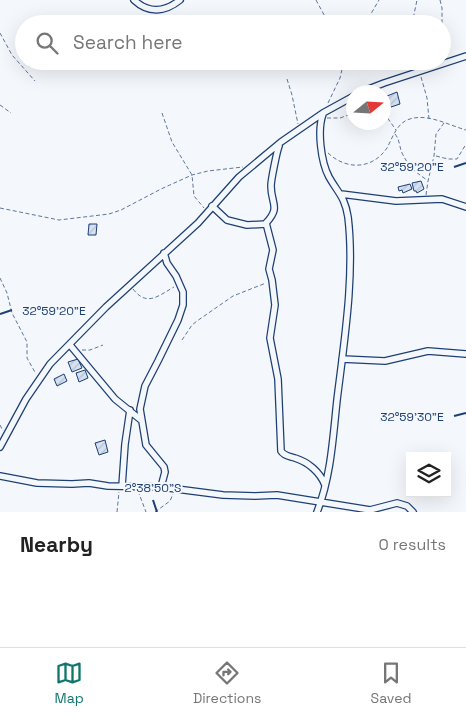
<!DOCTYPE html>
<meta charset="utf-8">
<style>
body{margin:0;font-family:"Space Grotesk",sans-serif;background:#f6f6f6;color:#222}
.controls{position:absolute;right:15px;bottom:15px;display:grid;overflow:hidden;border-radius:0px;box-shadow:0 5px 20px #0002}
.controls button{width:45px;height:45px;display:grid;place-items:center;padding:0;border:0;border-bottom:1px solid #e0e0e0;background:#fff;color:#222;font:25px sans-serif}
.compass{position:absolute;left:346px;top:85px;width:45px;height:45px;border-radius:50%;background:#fff;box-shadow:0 5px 20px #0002;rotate:72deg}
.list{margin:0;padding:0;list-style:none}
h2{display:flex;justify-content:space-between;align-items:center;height:65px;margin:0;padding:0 20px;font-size:21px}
h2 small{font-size:16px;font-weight:400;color:#767676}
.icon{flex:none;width:28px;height:28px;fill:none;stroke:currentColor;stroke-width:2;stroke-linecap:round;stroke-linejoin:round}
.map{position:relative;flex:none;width:466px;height:512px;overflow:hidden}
.search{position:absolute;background:#fff;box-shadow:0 5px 20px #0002;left:15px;right:15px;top:15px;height:55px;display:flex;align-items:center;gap:12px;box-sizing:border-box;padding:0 18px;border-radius:28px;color:#767676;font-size:19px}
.sheet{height:135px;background:#fff}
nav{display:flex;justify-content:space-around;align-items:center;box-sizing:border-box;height:70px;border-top:1px solid #e0e0e0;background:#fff;font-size:14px;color:#767676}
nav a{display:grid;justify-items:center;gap:2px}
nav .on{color:#0f766e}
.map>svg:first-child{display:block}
</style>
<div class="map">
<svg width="466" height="512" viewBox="0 0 466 512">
<defs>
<pattern id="building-hatch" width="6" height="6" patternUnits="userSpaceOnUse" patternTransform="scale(1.25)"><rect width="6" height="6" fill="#d5e0f0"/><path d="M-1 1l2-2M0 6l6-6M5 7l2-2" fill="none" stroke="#b6c1d1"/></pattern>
</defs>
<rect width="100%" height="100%" fill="#f4f7fb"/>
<!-- building -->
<path fill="url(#building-hatch)" stroke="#1d3f73" d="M 397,92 L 400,104 L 391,107 L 387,96 Z
M 421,181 L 424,189 L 417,193 L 416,191 L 414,191 L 412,183 Z
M 410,184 L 412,189 L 403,193 L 402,190 L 399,191 L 398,187 Z
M 89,224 L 97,224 L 96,235 L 88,235 Z
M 78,359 L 82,368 L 72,372 L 68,362 Z
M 85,370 L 88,378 L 79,382 L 76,373 Z
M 64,374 L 67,381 L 57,386 L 54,379 Z
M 105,440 L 108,452 L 99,455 L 95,443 Z"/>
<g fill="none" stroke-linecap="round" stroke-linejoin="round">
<!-- minor casing -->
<g stroke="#1d3f73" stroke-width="8">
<path id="minor" d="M 134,0 C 149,14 165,12 180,0
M 361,92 L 384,83 L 466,56
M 279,146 C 277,151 271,180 271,186 C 271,204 281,207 266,223 L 273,250 L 269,269 L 272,280 L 275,305 L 270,338 L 278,379 L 281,451 C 284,456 289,456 295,458 C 308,462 320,472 325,485
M 341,194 L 396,201 L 442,199 L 466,207
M 212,206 L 227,220 L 247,225 L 266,224
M 70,345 L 115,399 L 141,420
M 342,359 L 385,361 L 428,351 L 466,354
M 0,447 L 26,399 L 50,364 L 106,307 L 198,223 L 239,177 L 281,142 L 323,113 L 354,96
M 0,476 L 37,483 L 72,484 L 89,483 L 108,486 L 161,487 L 223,495 L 255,496 L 277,495 L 370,510 L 397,503 L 407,506 L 413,512
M 122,486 L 125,444 L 130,410
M 161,487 L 165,472 L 164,467 L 146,445 L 140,409 L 145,386 L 158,361 L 178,320 L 183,305 L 183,292 L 176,276 L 167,263 L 164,253
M 317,512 C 331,477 333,437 337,400 C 344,343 355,275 348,217 C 345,197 338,193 329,177 C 321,162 317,130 323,114"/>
</g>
<!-- path -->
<path stroke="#5e769c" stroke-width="1" stroke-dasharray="4 2.5" stroke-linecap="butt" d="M 316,0 L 329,24
M 440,0 L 442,8 L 442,24
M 365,24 L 379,0
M 412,24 L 417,0
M 0,33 L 12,55 L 35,81
M 405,70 L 405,61
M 421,77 L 427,98 L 429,119
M 287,79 L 292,95 L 298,124
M 328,103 L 340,78 L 344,61
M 0,105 L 11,113
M 162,113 L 172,142 L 192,175 L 194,196 L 204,208
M 384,113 L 396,130
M 327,118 L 340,118 L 354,113
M 395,134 C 400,140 399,146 402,153 C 409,167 414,171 427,180
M 328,153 C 346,170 372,170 387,148 C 392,139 396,125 407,120 C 426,112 448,125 466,130
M 436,156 L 448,159 L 457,159 L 466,144
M 426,195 L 428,181 L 434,156 L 436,134 L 444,123
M 0,208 L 59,220 L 109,214 L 121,210 L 161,189 L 192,175 L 208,171 L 243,167
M 0,278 L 7,293 L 12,313 L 27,342 L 27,358 L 36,374
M 133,289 C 147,307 158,296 174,287
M 182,340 L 192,325 L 197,321 L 233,296 L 266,283
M 82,350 L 90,350 L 103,345
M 0,425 L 3,431
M 138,491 L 146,512
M 117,512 L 119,492
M 155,512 L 170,501 L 173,494"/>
<!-- minor -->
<use href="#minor" stroke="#f4f7fb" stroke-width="5.5"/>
</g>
<!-- ticks -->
<path fill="none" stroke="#1d3f73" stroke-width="2" d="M 454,167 L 466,163M 0,314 L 12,310M 454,416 L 466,413M 153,500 L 157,512"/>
<g font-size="12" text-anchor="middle" fill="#1d3f73" stroke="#f4f7fb" stroke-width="4" stroke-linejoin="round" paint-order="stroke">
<text x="412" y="171">32°59'20"E</text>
<text x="54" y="315">32°59'20"E</text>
<text x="412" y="421">32°59'30"E</text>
<text x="153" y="492">2°38'50"S</text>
</g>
</svg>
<div class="controls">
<button><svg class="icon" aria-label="layers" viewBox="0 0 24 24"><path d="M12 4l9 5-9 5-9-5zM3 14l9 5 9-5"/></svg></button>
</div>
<svg class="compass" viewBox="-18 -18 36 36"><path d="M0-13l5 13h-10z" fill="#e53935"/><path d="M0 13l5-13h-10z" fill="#767676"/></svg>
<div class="search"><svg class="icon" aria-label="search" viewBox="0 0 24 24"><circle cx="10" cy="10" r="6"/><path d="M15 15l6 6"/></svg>Search here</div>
</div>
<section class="sheet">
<h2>Nearby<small>0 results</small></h2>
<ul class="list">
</ul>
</section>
<nav>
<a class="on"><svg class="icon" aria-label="map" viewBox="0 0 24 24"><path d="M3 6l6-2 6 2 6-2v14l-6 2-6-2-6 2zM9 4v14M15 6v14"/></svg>Map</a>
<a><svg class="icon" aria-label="directions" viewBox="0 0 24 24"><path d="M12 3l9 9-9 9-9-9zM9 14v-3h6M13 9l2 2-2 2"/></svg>Directions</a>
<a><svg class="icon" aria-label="saved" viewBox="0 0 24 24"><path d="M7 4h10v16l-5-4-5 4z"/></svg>Saved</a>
</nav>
